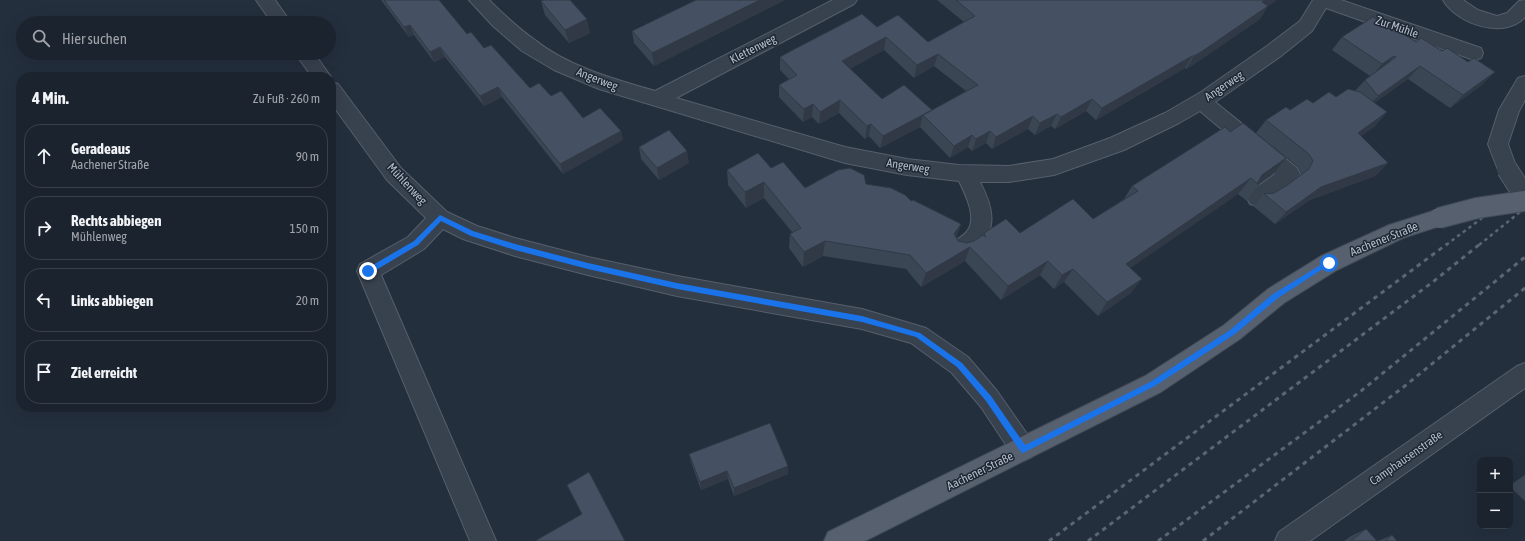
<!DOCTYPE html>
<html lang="de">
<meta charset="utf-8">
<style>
body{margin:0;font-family:"Asap Condensed",sans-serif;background:#282f3a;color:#f1f3f6}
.controls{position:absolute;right:12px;bottom:12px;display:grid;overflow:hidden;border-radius:8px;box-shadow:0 4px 16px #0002}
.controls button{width:36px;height:36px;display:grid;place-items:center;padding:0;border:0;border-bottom:1px solid #39404a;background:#1b232e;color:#f1f3f6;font:20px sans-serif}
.stop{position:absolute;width:12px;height:12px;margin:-9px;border:3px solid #1a73e8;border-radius:50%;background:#fff}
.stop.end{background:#1a73e8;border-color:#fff;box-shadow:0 1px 4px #0008}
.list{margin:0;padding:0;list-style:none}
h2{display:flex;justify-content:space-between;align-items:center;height:52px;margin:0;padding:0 16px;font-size:17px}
h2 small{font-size:13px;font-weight:400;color:#a0a4aa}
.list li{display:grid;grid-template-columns:26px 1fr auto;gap:12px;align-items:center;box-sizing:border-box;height:64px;margin:0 8px 8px;padding:0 8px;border:1px solid #39404a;border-radius:16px}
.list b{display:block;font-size:15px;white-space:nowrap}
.list p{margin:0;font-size:13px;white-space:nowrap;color:#a0a4aa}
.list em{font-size:13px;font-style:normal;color:#a0a4aa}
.icon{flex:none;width:22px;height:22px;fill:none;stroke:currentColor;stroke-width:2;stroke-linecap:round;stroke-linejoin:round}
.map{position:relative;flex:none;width:1525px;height:541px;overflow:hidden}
.search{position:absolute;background:#1b232e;box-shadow:0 4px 16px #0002;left:16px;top:16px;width:320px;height:44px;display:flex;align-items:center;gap:10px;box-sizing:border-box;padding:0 14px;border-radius:22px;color:#a0a4aa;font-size:15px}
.panel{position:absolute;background:#1b232e;box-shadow:0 4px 16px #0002;left:16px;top:72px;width:320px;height:340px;border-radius:16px}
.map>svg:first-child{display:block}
</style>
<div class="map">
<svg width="1525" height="541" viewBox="0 0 1525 541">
<rect width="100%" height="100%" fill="#242f3e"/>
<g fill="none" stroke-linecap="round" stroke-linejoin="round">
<!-- minor casing -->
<g stroke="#565f6c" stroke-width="2">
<path id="minor" d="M 256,0 L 275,0 L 291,23 L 272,23 Z
M 469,0 L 489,0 C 503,14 518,28 535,40 C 569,67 614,79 655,91 L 833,0 L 857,0 L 854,4 L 676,98 L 845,147 L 907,159 L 959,165 L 1009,166 L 1053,159 L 1110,138 L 1165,113 L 1201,92 L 1267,46 L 1300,21 L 1313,0 L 1341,0 L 1481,48 L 1483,53 L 1481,58 L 1474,60 L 1326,8 L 1312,31 L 1281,56 L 1215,102 L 1297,168 L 1300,174 L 1297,180 C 1284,189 1266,210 1250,204 L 1247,198 L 1250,192 L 1275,174 L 1200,111 L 1179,123 L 1124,150 L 1054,175 L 1009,182 L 980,182 C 993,207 1000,231 973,251 C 966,256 962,257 953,254 L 950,248 C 955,238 963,238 968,230 C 977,216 965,194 959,181 L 907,175 L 845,163 L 599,89 L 554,70 L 522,51 L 493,26 Z
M 1443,0 L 1463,0 L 1478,10 L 1497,16 L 1507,13 L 1519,1 L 1525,0 L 1525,17 C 1504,40 1457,24 1443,0 Z
M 295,53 L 314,53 L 331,77 L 331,78 L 312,77 Z
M 1525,76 L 1525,100 L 1519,111 L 1508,144 L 1517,169 L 1514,175 L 1507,177 L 1500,175 L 1488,144 L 1499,110 L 1518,78 Z
M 331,82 L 338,84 L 401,168 L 447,212 L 477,226 L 515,238 L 588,257 L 677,276 L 862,309 L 926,328 L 968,357 L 997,391 L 1032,441 L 1035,449 L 1032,457 L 1023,461 L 1014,457 L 981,407 L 952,373 L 911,343 L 862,329 L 677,296 L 588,275 L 515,256 L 463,239 L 443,229 L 424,249 L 381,275 L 496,541 L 470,541 L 357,271 L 360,264 L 408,237 L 426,218 L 387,180 L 331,103 Z
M 1525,363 L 1525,388 L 1310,541 L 1275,541 L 1279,532 L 1517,366 Z"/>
</g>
<!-- major casing -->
<g stroke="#414a57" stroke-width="2">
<path id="major" d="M 1439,209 L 1446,212 L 1450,218 L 1446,224 L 1403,238 L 1337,270 L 1284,303 L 1240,339 L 1161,392 L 865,541 L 824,541 L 828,532 L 1145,376 L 1224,325 L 1268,289 L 1321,256 L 1389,225 Z"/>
</g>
<!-- minor -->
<use href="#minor" fill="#38414e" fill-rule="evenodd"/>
<!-- major -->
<use href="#major" fill="#56606e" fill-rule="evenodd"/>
<!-- rail-far1 -->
<path stroke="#5a6575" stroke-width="2.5" stroke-dasharray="3.5 3.5" stroke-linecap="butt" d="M 1446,245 L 1525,186
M 1479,245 L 1525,208"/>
<!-- rail -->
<path stroke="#5a6575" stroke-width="3" stroke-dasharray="4.5 4.5" stroke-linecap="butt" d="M 1049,541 L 1447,244
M 1088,541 L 1434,281 L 1480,244
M 1158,541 L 1361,391 L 1525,257
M 1203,541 L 1406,385 L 1525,288"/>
<!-- minor-bridge casing -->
<g stroke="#565f6c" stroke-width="22" stroke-linecap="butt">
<path id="minor-bridge" d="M 1507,169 L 1525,197"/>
</g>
<!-- major-bridge casing -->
<g stroke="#414a57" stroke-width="22" stroke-linecap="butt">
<path id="major-bridge" d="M 1439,218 L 1477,208 L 1525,201"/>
</g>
<!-- minor-bridge -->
<use href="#minor-bridge" stroke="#38414e" stroke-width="20"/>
<!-- major-bridge -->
<use href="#major-bridge" stroke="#56606e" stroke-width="20"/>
</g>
<!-- wall -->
<path fill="#3b4654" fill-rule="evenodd" d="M 381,0 L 439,0 L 467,34 L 484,48 L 530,88 L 551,96 L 583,118 L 621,131 L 623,140 L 563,174 L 502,97 L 484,106 L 445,57 L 434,62 L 414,35 L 409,37 Z
M 696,0 L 785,0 L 654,66 L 634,43 L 632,31 Z
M 937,0 L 1276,0 L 1274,2 L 1268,6 L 1260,19 L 1193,65 L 1186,69 L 1185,68 L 1096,120 L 1086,111 L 1055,129 L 1051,126 L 1035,135 L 1028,129 L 992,149 L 986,143 L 972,151 L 968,147 L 950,158 L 920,127 L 880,148 L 869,136 L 865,139 L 839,113 L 819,124 L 812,117 L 803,122 L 779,97 L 779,85 L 789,79 L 780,70 L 780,57 L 877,27 L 928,42 L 964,22 ZM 884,50 L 914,78 L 934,66 L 966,91 L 932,110 L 882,99 L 850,69 Z
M 541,1 L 590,33 L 569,43 L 545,15 Z
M 1392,31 L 1416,42 L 1482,85 L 1450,108 L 1408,79 L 1374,103 L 1387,112 L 1375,126 L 1361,136 L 1388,163 L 1375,176 L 1310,200 L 1275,224 L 1253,206 L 1264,194 L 1274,193 L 1286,186 L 1300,176 L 1301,173 L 1298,167 L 1256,133 L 1266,120 L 1290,110 L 1355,91 L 1365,80 L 1370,76 L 1332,50 L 1342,37 Z
M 639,147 L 689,163 L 659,180 L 641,159 Z
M 771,168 L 805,188 L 866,184 L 911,201 L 961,224 L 956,238 L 958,241 L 967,243 L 974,241 L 983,235 L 984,234 L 1020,233 L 1093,219 L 1124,199 L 1132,186 L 1273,174 L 1259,184 L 1259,185 L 1247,201 L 1238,194 L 1130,268 L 1131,293 L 1098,316 L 1064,282 L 1054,289 L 1040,275 L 1001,300 L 965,261 L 921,287 L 906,269 L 823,256 L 803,267 L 789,248 L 790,234 L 792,232 L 764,198 L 746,208 L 728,185 L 727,170 Z
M 689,454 L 788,474 L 734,496 L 728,479 L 701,490 L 691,462 Z
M 1525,475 L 1525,501 L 1510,487 L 1510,485 Z
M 1366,529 L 1377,541 L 1344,541 L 1351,536 Z
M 1392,535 L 1397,541 L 1378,541 Z"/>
<!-- shaded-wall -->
<path fill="#303945" d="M 760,0 L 785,0 L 654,66 L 652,53 Z
M 1265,0 L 1276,0 L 1274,2 L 1254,15 L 1262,2 Z
M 1268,6 L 1260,19 L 1193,65 L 1186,69 L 1194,56 Z
M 587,19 L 590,33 L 569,43 L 565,30 Z
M 410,25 L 414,35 L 409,37 L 404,27 Z
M 886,37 L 884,50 L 841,74 L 842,61 Z
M 440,47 L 445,57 L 434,62 L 430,52 Z
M 938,54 L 934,66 L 914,78 L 917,65 Z
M 1192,56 L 1185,68 L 1096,120 L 1102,108 Z
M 1394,56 L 1383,69 L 1371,77 L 1382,64 Z
M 1420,66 L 1408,79 L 1366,109 L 1378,96 Z
M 1495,72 L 1482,85 L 1450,108 L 1463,95 Z
M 498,87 L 502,97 L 484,106 L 480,96 Z
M 1092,99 L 1086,111 L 1055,129 L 1061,117 Z
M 840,100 L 839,113 L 819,124 L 820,112 Z
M 813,104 L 812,117 L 803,122 L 804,109 Z
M 932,110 L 923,115 L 920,127 L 880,148 L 883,136 Z
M 1387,112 L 1375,126 L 1346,146 L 1358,133 Z
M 1057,114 L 1051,126 L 1035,135 L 1040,123 Z
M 1033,116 L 1028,129 L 992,149 L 996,137 Z
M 871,124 L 869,136 L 865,139 L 867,126 Z
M 621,131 L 623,140 L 563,174 L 560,164 Z
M 990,131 L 986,143 L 972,151 L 976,139 Z
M 972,135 L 968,147 L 950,158 L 954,146 Z
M 687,151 L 689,163 L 659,180 L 657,168 Z
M 1286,158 L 1273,174 L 1258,184 L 1256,183 L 1262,175 Z
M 1388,163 L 1375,176 L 1310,200 L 1275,224 L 1286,212 L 1321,187 Z
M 1251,178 L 1238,194 L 1116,278 L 1126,264 Z
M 764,182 L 764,198 L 746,208 L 745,192 Z
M 961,224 L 956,239 L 954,234 Z
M 825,241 L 823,256 L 803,267 L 804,252 Z
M 970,247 L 965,261 L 921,287 L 926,273 Z
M 1048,261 L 1040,275 L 1001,300 L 1008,286 Z
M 1073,269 L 1064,282 L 1054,289 L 1062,275 Z
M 1142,279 L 1131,293 L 1098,316 L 1107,302 Z
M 788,466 L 788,474 L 734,496 L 734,488 Z
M 727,471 L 728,479 L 701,490 L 700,482 Z"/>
<!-- building -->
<path fill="#455162" stroke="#303945" d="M 384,0 L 439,0 L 467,34 L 471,32 L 484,48 L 491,45 L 530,88 L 539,83 L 551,96 L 561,91 L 583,118 L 600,108 L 621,131 L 560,164 L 498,87 L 480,96 L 440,47 L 430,52 L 410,25 L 404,27 Z
M 544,0 L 570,0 L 587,19 L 565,30 L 541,1 Z
M 696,0 L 760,0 L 652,53 L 632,31 Z
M 956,0 L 1265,0 L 1262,2 L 1268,6 L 1201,52 L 1194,56 L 1192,56 L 1102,108 L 1092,99 L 1061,117 L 1057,114 L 1040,123 L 1033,116 L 996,137 L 990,131 L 976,139 L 972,135 L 954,146 L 923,115 L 978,85 L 938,54 L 917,65 L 886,37 L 842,61 L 882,99 L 904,85 L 932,110 L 883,136 L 871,124 L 867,126 L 840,100 L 820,112 L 813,104 L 804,109 L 779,85 L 797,75 L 780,57 L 789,52 L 862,14 L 877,27 L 898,15 L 928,42 L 975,16 Z
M 1373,17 L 1392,31 L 1396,29 L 1416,42 L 1421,38 L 1442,51 L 1447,48 L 1468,62 L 1474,58 L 1495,72 L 1463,95 L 1420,66 L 1378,96 L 1365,80 L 1396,57 L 1394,56 L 1382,64 L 1342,37 Z
M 1348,89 L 1360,92 L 1387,112 L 1358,133 L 1388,163 L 1321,187 L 1286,212 L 1264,194 L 1274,193 L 1286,186 L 1309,169 L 1313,161 L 1309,154 L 1266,120 L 1286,107 L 1290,110 L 1307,99 L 1313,103 L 1329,92 L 1336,97 Z
M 1243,123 L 1286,158 L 1262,175 L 1258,182 L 1259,185 L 1251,178 L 1126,264 L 1142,279 L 1107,302 L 1073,269 L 1062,275 L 1048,261 L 1008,286 L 970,247 L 926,273 L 910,255 L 825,241 L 804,252 L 790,234 L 801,228 L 764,182 L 745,192 L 727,170 L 758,153 L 771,168 L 783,162 L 805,188 L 838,170 L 850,168 L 864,175 L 866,184 L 891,188 L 905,195 L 911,201 L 913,200 L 961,224 L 954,234 L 958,241 L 967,243 L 974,241 L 983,235 L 986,237 L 984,234 L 987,231 L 1006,219 L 1020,233 L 1073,199 L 1093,219 L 1138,191 L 1132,186 L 1225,127 L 1230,132 Z
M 669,130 L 687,151 L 657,168 L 639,147 Z
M 770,423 L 788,466 L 734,488 L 727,471 L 700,482 L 689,454 Z
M 589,472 L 625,541 L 535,541 L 582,514 L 567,485 Z
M 1366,529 L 1377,541 L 1351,541 Z
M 1392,535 L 1397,541 L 1385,541 Z"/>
<!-- route -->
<path fill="#1a73e8" d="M 440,215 L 473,231 L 515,244 L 588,263 L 677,283 L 862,316 L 920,333 L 962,363 L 991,396 L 1025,445 L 1150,382 L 1230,330 L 1273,294 L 1327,261 L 1331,261 L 1332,263 L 1278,298 L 1235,334 L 1155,386 L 1023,453 L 1021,452 L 986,401 L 957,367 L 916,337 L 862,322 L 677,289 L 588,269 L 515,250 L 471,236 L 441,221 L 418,245 L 371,273 L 366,273 L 366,269 L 414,241 Z"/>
<g text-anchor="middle" stroke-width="3" stroke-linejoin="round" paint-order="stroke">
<!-- street labels -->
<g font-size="12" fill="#b4bcc9" stroke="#1d2633">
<text transform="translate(1397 27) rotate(19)" y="4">Zur Mühle</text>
<text transform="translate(753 49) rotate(-27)" y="4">Klettenweg</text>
<text transform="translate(597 79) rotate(21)" y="4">Angerweg</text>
<text transform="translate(1224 86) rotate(-34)" y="4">Angerweg</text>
<text transform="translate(908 166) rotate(9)" y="4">Angerweg</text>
<text transform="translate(407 184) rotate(47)" y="4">Mühlenweg</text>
<text transform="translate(1384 239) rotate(-22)" y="4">Aachener Straße</text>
<text transform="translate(1406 458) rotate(-35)" y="4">Camphausenstraße</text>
<text transform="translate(980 471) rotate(-26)" y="4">Aachener Straße</text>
</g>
</g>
</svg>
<div class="controls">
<button>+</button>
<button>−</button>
</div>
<div class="stop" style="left:1329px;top:263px"></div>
<div class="stop end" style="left:368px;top:271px"></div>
<div class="search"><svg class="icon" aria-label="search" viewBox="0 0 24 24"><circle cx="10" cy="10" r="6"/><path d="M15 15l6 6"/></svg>Hier suchen</div>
<section class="panel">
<h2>4 Min.<small>Zu Fuß · 260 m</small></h2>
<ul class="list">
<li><svg class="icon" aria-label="ahead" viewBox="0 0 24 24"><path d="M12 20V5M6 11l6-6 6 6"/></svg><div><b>Geradeaus</b><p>Aachener Straße</p></div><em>90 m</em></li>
<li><svg class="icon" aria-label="right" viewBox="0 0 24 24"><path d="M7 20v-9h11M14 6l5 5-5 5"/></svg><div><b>Rechts abbiegen</b><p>Mühlenweg</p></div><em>150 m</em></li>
<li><svg class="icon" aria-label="left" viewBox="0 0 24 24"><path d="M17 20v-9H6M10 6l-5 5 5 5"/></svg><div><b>Links abbiegen</b></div><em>20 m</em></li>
<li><svg class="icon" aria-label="arrive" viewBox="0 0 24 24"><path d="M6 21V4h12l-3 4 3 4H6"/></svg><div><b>Ziel erreicht</b></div></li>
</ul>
</section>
</div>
